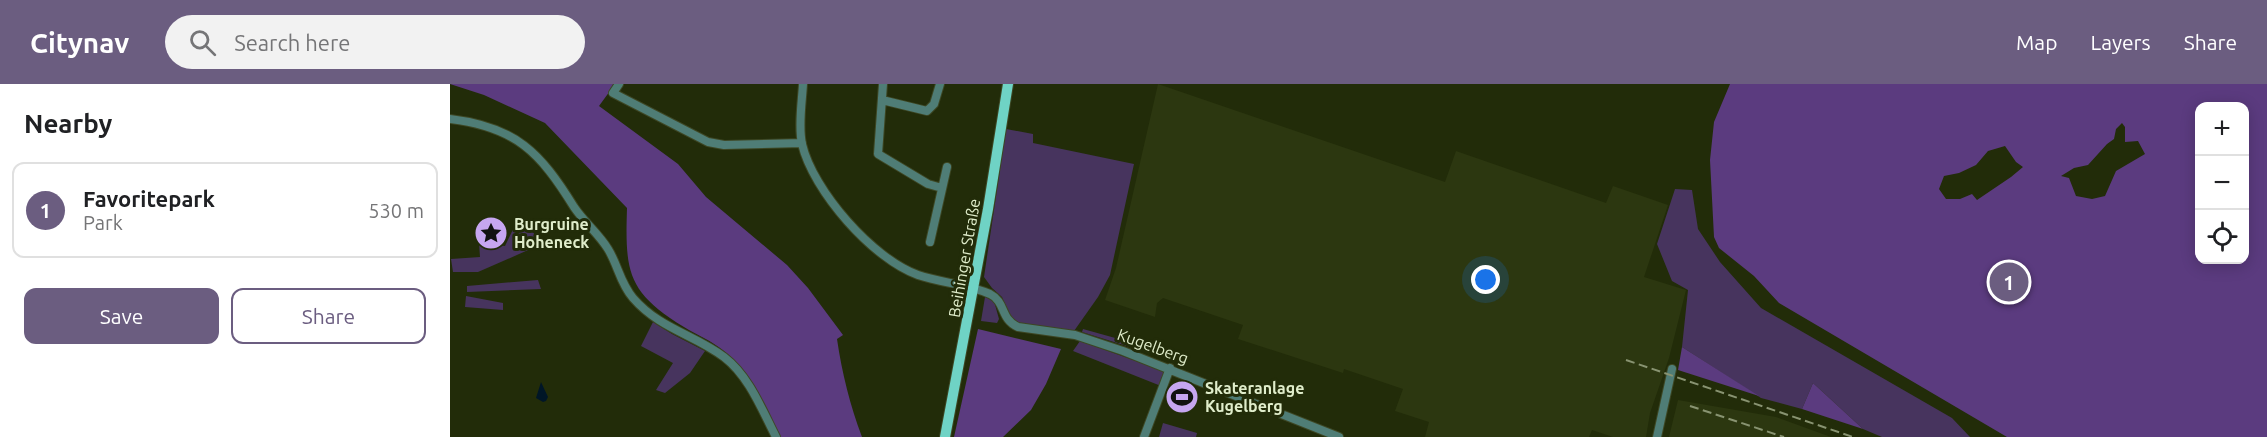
<!DOCTYPE html>
<meta charset="utf-8">
<style>
body{margin:0;font-family:Ubuntu,sans-serif;background:#f2f2f2;color:#202124}
.controls{position:absolute;right:18px;top:18px;display:grid;overflow:hidden;border-radius:12px;box-shadow:0 3px 15px #0003}
.controls button{width:54px;height:54px;display:grid;place-items:center;padding:0;border:0;border-bottom:2px solid #e0e0e0;background:#fff;color:#202124;font:30px sans-serif}
.you{position:absolute;left:1036px;top:196px;width:21px;height:21px;margin:-15px;border:4px solid #fff;border-radius:50%;background:#1a73e8;box-shadow:0 0 0 9px #1a73e833}
.badge{display:grid;place-items:center;width:39px;height:39px;border-radius:50%;background:#6b5d80;color:#fff;font-size:20px;font-weight:700}
.pin{position:absolute;translate:-50% -50%;border:3px solid #fff;box-shadow:0 2px 6px #0006}
.list{margin:0;padding:0;list-style:none}
h2{display:flex;justify-content:space-between;align-items:center;height:78px;margin:0;padding:0 24px;font-size:26px}
h2 small{font-size:20px;font-weight:400;color:#757577}
.list li{display:grid;grid-template-columns:39px 1fr auto;gap:18px;align-items:center;box-sizing:border-box;height:96px;margin:0 12px 12px;padding:0 12px;border:2px solid #e0e0e0;border-radius:12px}
.list b{display:block;font-size:22px;white-space:nowrap}
.list p{margin:0;font-size:20px;white-space:nowrap;color:#757577}
.list em{font-size:20px;font-style:normal;color:#757577}
.actions{display:flex;gap:12px;padding:18px 24px}
.actions a{flex:1;padding:14px 0;border:2px solid #6b5d80;border-radius:12px;text-align:center;font-size:21px;color:#6b5d80}
.actions .main{background:#6b5d80;color:#fff}
.icon{flex:none;width:33px;height:33px;fill:none;stroke:currentColor;stroke-width:2;stroke-linecap:round;stroke-linejoin:round}
.map{position:relative;flex:none;width:1817px;height:353px;overflow:hidden}
header{display:flex;align-items:center;gap:36px;box-sizing:border-box;height:84px;padding:0 30px;background:#6b5d80;color:#fff}
header strong{font-size:28px}
nav{display:flex;gap:33px;margin-inline-start:auto;font-size:21px}
.search{width:420px;height:54px;background:#f2f2f2;display:flex;align-items:center;gap:15px;box-sizing:border-box;padding:0 21px;border-radius:33px;color:#757577;font-size:22px}
main{display:flex}
aside{flex:1;background:#fff}
.map>svg:first-child{display:block}
</style>
<header>
<strong>Citynav</strong>
<div class="search"><svg class="icon" aria-label="search" viewBox="0 0 24 24"><circle cx="10" cy="10" r="6"/><path d="M15 15l6 6"/></svg>Search here</div>
<nav><a>Map</a><a>Layers</a><a>Share</a></nav>
</header>
<main>
<aside>
<h2>Nearby<small></small></h2>
<ul class="list">
<li><span class="badge">1</span><div><b>Favoritepark</b><p>Park</p></div><em>530 m</em></li>
</ul>
<div class="actions"><a class="main">Save</a><a>Share</a></div>
</aside>
<div class="map">
<svg width="1817" height="353" viewBox="0 0 1817 353">
<rect width="100%" height="100%" fill="#222c09"/>
<!-- built -->
<path fill="#2c3710" d="M 708,0 L 995,98 L 1006,67 L 1156,119 L 1163,102 L 1218,121 L 1194,193 L 1236,206 L 1219,274 L 1200,329 L 1196,353 L 1163,353 L 1142,346 L 1139,353 L 975,353 L 979,338 L 945,327 L 953,305 L 894,285 L 893,289 L 788,255 L 793,241 L 713,214 L 707,219 L 705,233 L 655,216 L 666,184 Z
M 1228,316 L 1326,333 L 1381,353 L 1219,353 Z"/>
<!-- green -->
<path fill="#47345e" d="M 556,45 L 583,50 L 583,59 L 684,80 L 660,191 L 648,213 L 624,247 L 571,240 L 560,233 L 552,213 L 542,204 L 534,193 Z
M 1225,105 L 1242,106 L 1248,145 L 1270,178 L 1311,224 L 1502,334 L 1520,353 L 1432,353 L 1413,345 L 1363,299 L 1352,325 L 1311,314 L 1232,263 L 1238,206 L 1222,197 L 1207,160 Z
M 68,135 L 82,147 L 92,160 L 28,188 L 3,188 L 1,175 L 30,173 L 29,159 L 55,162 Z
M 88,196 L 91,205 L 17,208 L 17,202 Z
M 16,212 L 53,219 L 53,226 L 15,223 Z
M 535,213 L 544,217 L 549,235 L 547,239 L 531,237 Z
M 203,238 L 222,250 L 255,267 L 240,289 L 215,309 L 206,306 L 223,279 L 191,262 Z
M 633,245 L 701,264 L 699,269 L 632,248 Z
M 630,257 L 714,287 L 711,302 L 623,267 Z
M 728,299 L 745,306 L 736,327 L 719,319 Z
M 713,339 L 747,349 L 746,353 L 709,353 Z"/>
<!-- forest -->
<path fill="#5b3b7f" fill-rule="evenodd" d="M 0,0 L 165,0 L 149,22 L 228,80 L 256,113 L 337,181 L 358,204 L 393,251 L 387,255 C 392,289 400,321 412,353 L 327,353 C 312,324 300,288 274,267 C 262,257 247,251 234,243 C 177,208 175,188 177,124 L 95,39 L 34,11 Z
M 1280,0 L 1817,0 L 1817,353 L 1557,353 L 1329,219 L 1304,192 L 1269,164 L 1264,153 L 1260,76 L 1264,38 ZM 1750,22 L 1794,22 L 1794,176 L 1750,176 ZM 1672,39 L 1675,43 L 1675,58 L 1688,57 L 1695,70 L 1666,87 L 1655,112 L 1642,115 L 1626,112 L 1619,94 L 1611,92 L 1624,84 L 1638,81 L 1657,60 L 1664,55 L 1666,45 ZM 1555,62 L 1566,78 L 1573,83 L 1561,93 L 1527,116 L 1522,110 L 1510,115 L 1496,115 L 1489,105 L 1494,92 L 1509,89 L 1526,81 L 1538,67 Z
M 528,245 L 611,265 L 596,300 L 581,326 L 553,353 L 504,353 Z
M 1232,263 L 1309,312 L 1228,286 Z
M 1363,299 L 1413,345 L 1352,325 Z"/>
<!-- water -->
<path fill="#001627" d="M 91,298 L 98,313 L 96,317 L 93,318 L 86,314 Z"/>
<g fill="none" stroke-linecap="round" stroke-linejoin="round">
<!-- minor casing -->
<g stroke="#3d4724" stroke-width="10">
<path id="minor" d="M 169,0 L 163,9 L 258,58 L 274,61 L 352,59
M 353,0 C 352,18 348,42 352,60 C 363,107 423,175 468,191 C 491,199 518,200 540,210 C 556,218 550,235 568,243 L 625,251 L 673,267 L 889,353
M 433,0 L 428,70 L 478,100 L 492,104
M 432,16 L 477,27 L 484,20 L 490,0
M 0,35 C 66,43 90,68 124,123 C 134,138 149,150 158,165 C 168,181 170,199 183,214 C 210,245 243,250 274,273 C 299,292 312,326 326,353
M 480,158 L 497,83
M 694,353 L 720,284
M 1207,353 L 1222,285"/>
</g>
<!-- major casing -->
<g stroke="#3d4724" stroke-width="12">
<path id="major" d="M 495,353 L 538,125 L 558,0"/>
</g>
<!-- minor -->
<use href="#minor" stroke="#4f7d76" stroke-width="8"/>
<!-- major -->
<use href="#major" stroke="#6fd3c5" stroke-width="10"/>
<!-- rail -->
<path stroke="#889371" stroke-width="2" stroke-dasharray="9 4.5" stroke-linecap="butt" d="M 1176,276 L 1403,353
M 1240,322 L 1334,353"/>
</g>
<!-- icons -->
<defs>
<g id="sight-disc" transform="scale(1.725)"><circle r="9.5" fill="#c6a6f0" stroke="#222c09"/><path d="M0-6L1.8-2.2L6-1.7L2.9 1.2L3.7 5.4L0 3.3L-3.7 5.4L-2.9 1.2L-6-1.7L-1.8-2.2Z" fill="#111"/></g>
<g id="stadium-disc" transform="scale(1.725)"><circle r="9.5" fill="#c6a6f0" stroke="#222c09"/><path d="M0-5a6.5 5 0 1 0 0 10a6.5 5 0 1 0 0-10ZM-3.5-1.8h7v3.6h-7Z" fill="#111"/></g>
</defs>
<g fill-rule="evenodd">
<use href="#sight-disc" x="41" y="149"/>
<use href="#stadium-disc" x="732" y="313"/>
</g>
<g text-anchor="middle" stroke-width="6" stroke-linejoin="round" paint-order="stroke">
<!-- poi labels -->
<g font-size="16" font-weight="bold" fill="#e0edcb" stroke="#222c09" text-anchor="start">
<text x="64" y="146">Burgruine<tspan x="64" dy="18">Hoheneck</tspan></text>
<text x="755" y="310">Skateranlage<tspan x="755" dy="18">Kugelberg</tspan></text>
</g>
<!-- street labels -->
<g font-size="16" fill="#e0edcb" stroke="#222c09">
<text transform="translate(514 174) rotate(-80)" y="6">Beihinger Straße</text>
<text transform="translate(703 262) rotate(20)" y="6">Kugelberg</text>
</g>
</g>
</svg>
<div class="controls">
<button>+</button>
<button>−</button>
<button><svg class="icon" aria-label="locate" viewBox="0 0 24 24"><circle cx="12" cy="12" r="6"/><path d="M12 2v4M12 18v4M2 12h4M18 12h4"/></svg></button>
</div>
<div class="you"></div>
<div class="pin badge" style="left:1559px;top:198px">1</div>
</div>
</main>
